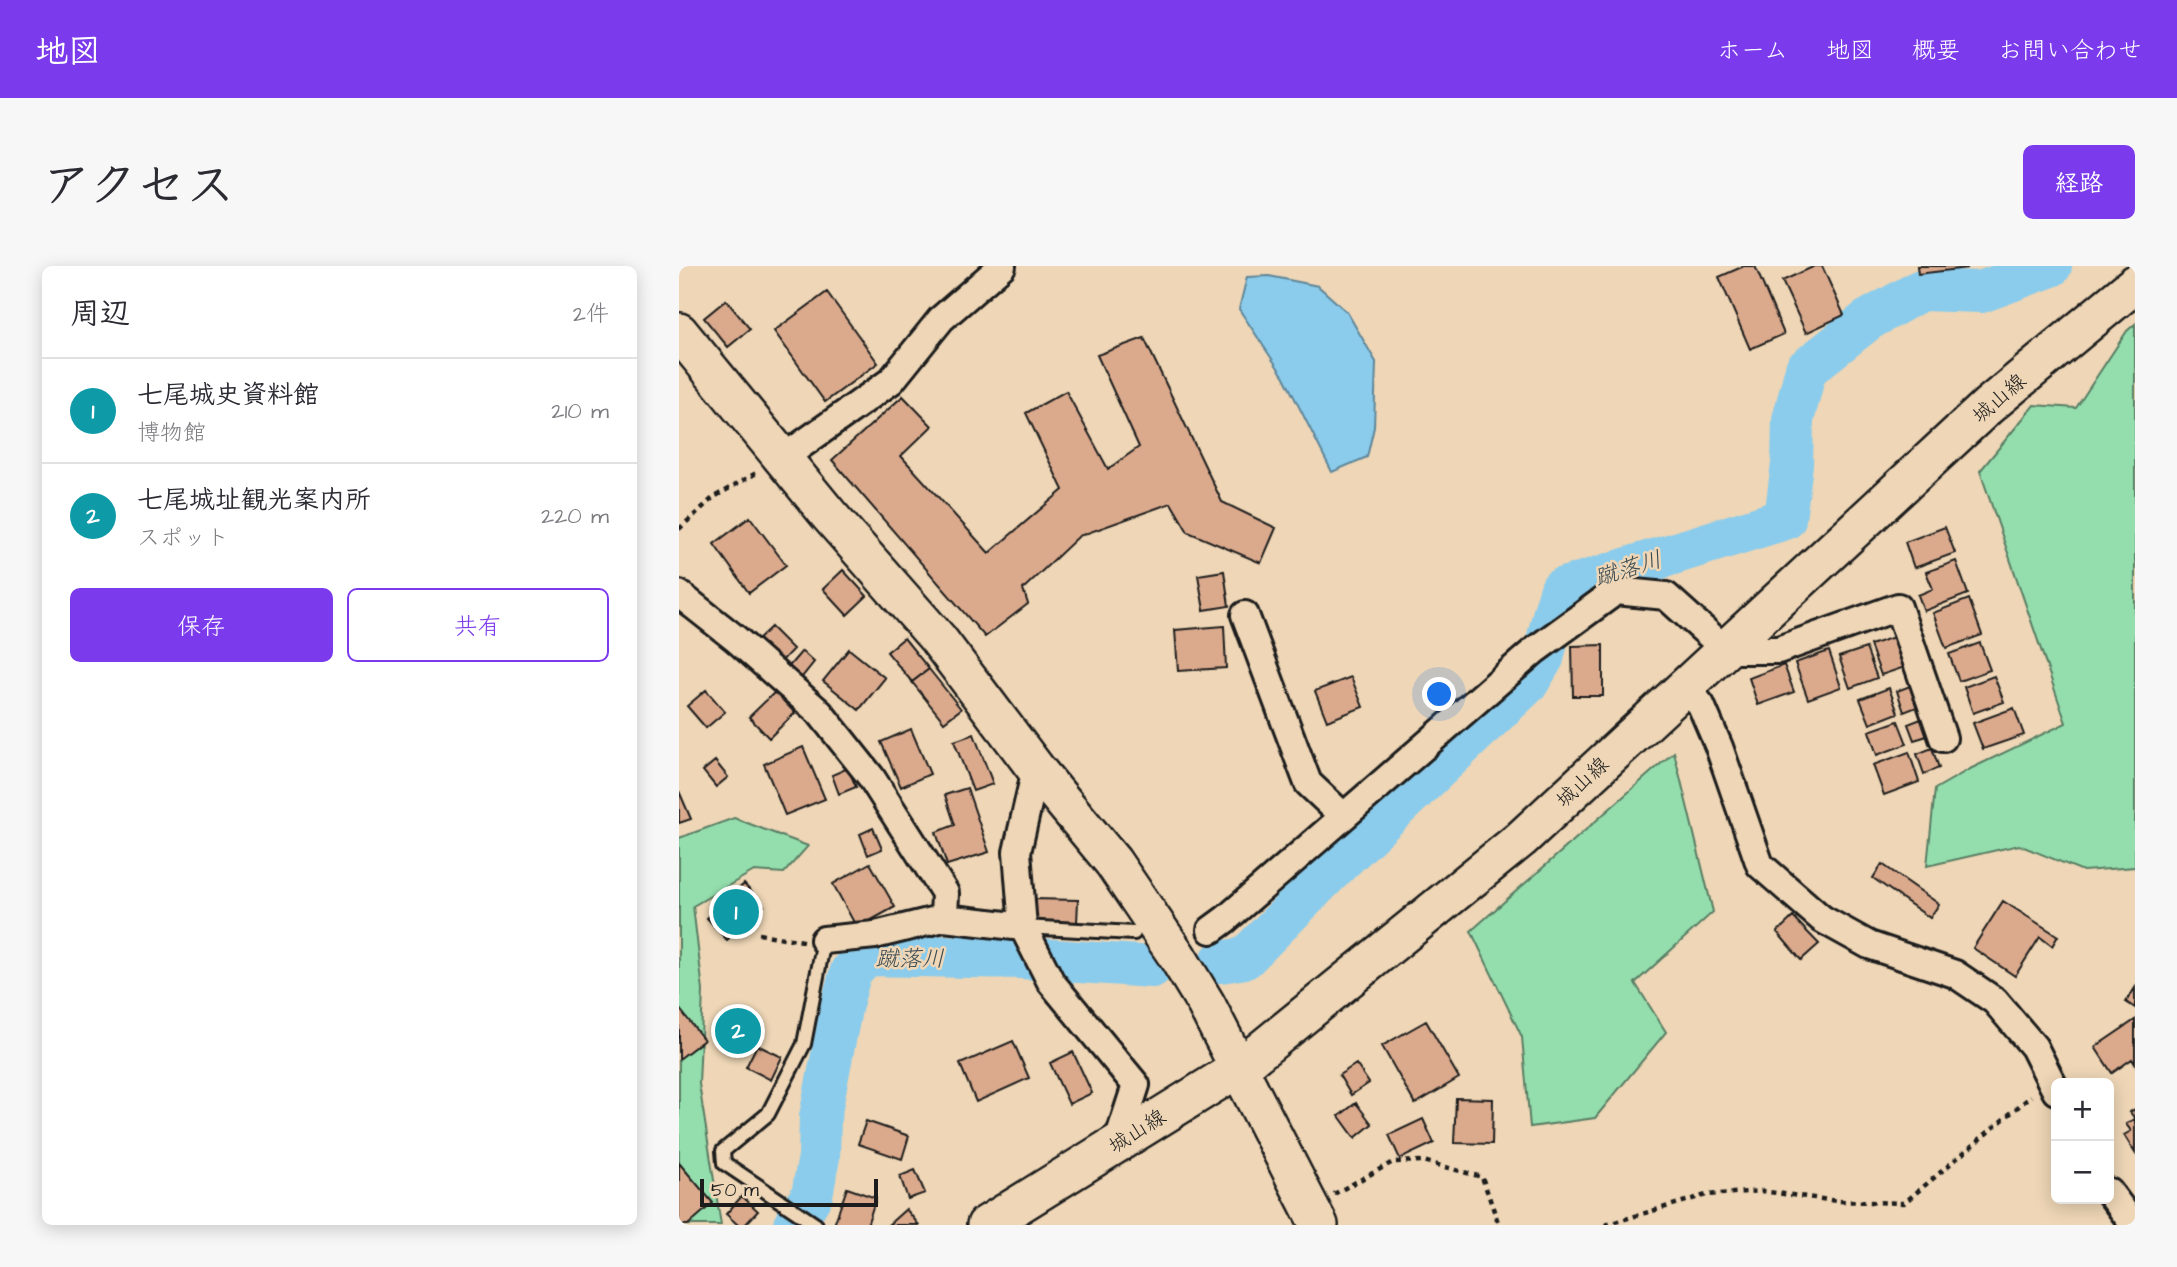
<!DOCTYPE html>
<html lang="ja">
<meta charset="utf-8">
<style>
body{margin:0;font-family:"Architects Daughter","Klee One",sans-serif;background:#f7f7f7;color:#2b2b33}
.controls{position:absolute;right:21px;bottom:21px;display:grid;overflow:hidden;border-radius:10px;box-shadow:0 4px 18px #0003}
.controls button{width:63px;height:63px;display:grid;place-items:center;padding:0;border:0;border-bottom:2px solid #e1e1e2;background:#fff;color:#2b2b33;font:35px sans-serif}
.scale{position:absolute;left:21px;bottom:18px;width:178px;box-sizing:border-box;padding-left:7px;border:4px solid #1c1c1c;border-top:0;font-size:19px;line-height:24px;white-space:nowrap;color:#1c1c1c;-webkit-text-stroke:5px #eed6b6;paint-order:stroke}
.you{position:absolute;left:761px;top:429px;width:24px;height:24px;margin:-18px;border:5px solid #fff;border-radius:50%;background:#1a73e8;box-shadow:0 0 0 10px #1a73e833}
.badge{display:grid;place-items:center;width:46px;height:46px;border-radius:50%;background:#7c3aed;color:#fff;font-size:23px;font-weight:700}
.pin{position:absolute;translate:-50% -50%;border:4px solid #fff;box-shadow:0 2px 7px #0006}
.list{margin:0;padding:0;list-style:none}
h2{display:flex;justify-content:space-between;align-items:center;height:91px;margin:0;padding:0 28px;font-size:30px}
h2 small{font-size:23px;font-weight:400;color:#7c7c81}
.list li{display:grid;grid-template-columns:46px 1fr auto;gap:21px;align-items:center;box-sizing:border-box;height:105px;padding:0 28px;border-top:2px solid #e1e1e2}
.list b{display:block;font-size:26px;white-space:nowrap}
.list p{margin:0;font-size:23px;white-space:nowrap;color:#7c7c81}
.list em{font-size:23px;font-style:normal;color:#7c7c81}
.actions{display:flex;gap:14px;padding:21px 28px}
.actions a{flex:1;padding:16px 0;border:2px solid #7c3aed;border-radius:10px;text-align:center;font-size:24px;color:#7c3aed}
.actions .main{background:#7c3aed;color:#fff}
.map{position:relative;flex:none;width:1456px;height:959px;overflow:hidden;border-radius:10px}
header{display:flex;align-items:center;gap:42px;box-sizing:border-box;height:98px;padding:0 35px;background:#7c3aed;color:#fff}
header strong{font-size:33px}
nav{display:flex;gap:38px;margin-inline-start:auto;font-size:24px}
.intro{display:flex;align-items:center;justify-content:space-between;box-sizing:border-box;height:168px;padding:0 42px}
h1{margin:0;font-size:49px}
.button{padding:18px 32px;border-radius:10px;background:#7c3aed;color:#fff;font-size:24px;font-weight:700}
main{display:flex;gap:42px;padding:0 42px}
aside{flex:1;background:#fff;border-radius:10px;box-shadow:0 4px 18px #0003}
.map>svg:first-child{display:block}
</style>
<header>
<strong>地図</strong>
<nav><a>ホーム</a><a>地図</a><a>概要</a><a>お問い合わせ</a></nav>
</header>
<div class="intro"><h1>アクセス</h1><a class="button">経路</a></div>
<main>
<aside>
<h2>周辺<small>2件</small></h2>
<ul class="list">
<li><span class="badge" style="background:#0f9aa8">1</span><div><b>七尾城史資料館</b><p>博物館</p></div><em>210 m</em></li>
<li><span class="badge" style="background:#0f9aa8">2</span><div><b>七尾城址観光案内所</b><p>スポット</p></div><em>220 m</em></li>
</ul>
<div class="actions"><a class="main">保存</a><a>共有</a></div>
</aside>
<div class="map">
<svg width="1456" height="959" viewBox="0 0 1456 959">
<rect width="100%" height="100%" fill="#eed6b6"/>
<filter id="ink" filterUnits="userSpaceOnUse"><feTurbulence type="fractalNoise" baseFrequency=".0143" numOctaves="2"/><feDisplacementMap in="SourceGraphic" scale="14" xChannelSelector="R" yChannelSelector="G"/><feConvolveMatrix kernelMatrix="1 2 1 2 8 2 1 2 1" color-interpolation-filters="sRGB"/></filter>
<g filter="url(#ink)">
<!-- green -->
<path fill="#94dead" stroke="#587d64" stroke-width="2" d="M 1456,58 L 1456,601 L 1404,605 L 1340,579 L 1248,600 L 1256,523 L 1291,503 L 1387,457 L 1301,205 L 1355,139 L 1397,142 L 1448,65 Z
M 995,486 L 1034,646 L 956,717 L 987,766 L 916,852 L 851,861 L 843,771 L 792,665 Z
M 55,552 L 129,580 L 105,607 L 75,605 L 14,640 L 24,725 L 20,818 L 42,959 L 0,959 L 0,572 Z"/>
<!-- water -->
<path fill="#8bccec" stroke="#5f8699" stroke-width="2" d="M 590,10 L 639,20 L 668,46 L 697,96 L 695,161 L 688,191 L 653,206 L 605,111 L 560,43 L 568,11 Z"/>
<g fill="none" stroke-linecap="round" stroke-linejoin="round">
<!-- river -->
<path stroke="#8bccec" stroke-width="42" d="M 541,696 L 566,692 L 664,593 L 849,417 L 864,392 L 875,346 L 882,323 L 1106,253 L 1113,198 L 1114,154 L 1127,103 L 1189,54 L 1242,24 L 1302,26 L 1372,0
M 115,959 L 133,929 L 140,891 L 141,851 L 163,738 L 172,705 L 188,689 L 344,692 L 473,701"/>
</g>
<!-- building -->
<path fill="#dbaa8d" stroke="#1c1c1c" stroke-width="2" d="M 1065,0 L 1076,0 L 1105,68 L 1071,83 L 1040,11 Z
M 1136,0 L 1143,0 L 1165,49 L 1127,67 L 1103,15 Z
M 1238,0 L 1288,0 L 1288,2 L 1239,8 Z
M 148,26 L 199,97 L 146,136 L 95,65 Z
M 47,34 L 71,63 L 49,81 L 25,52 Z
M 465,72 L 543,236 L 597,262 L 582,297 L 509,266 L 492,237 L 400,270 L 344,323 L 349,338 L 306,371 L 153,194 L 224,130 L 253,160 L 222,190 L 310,287 L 384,224 L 347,147 L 387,125 L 429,203 L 460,181 L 418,89 Z
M 71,251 L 107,299 L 70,327 L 35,278 Z
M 1266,261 L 1276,287 L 1235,302 L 1226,276 Z
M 1277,295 L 1289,328 L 1245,345 L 1239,329 L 1254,323 L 1247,306 Z
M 164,304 L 188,330 L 168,349 L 144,323 Z
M 545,305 L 550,340 L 525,344 L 519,309 Z
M 1290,333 L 1303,369 L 1267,382 L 1254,347 Z
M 545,360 L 547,402 L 499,405 L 496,364 Z
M 92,361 L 114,383 L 99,399 L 76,376 Z
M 1215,371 L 1226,401 L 1202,409 L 1191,379 Z
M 225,372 L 250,403 L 233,416 L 208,386 Z
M 1301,377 L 1311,404 L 1280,415 L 1270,388 Z
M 924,379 L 924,430 L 894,430 L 893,380 Z
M 1187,382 L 1198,412 L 1171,422 L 1160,391 Z
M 170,383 L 206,412 L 180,444 L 144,415 Z
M 123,385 L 135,396 L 119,416 L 106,405 Z
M 1150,385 L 1162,421 L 1129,433 L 1116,397 Z
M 1105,399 L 1115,426 L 1079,439 L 1070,412 Z
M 250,403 L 282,443 L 265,456 L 233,416 Z
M 1315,410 L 1325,436 L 1294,447 L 1285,421 Z
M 672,411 L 684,441 L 648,455 L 636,425 Z
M 1236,418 L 1243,439 L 1225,446 L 1218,425 Z
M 1210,422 L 1219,447 L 1191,458 L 1181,433 Z
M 27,424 L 46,446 L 27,462 L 8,440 Z
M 96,426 L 116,447 L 90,472 L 70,451 Z
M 1335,442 L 1345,469 L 1304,483 L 1294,457 Z
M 1242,453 L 1248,470 L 1235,474 L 1229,458 Z
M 1219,455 L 1228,478 L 1198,489 L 1190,465 Z
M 232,463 L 251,508 L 222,521 L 202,476 Z
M 295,468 L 314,518 L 294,525 L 275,475 Z
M 124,481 L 146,533 L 106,549 L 85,498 Z
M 1253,482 L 1260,502 L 1245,508 L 1238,488 Z
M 1230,486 L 1240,516 L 1205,529 L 1194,499 Z
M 36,495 L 49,511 L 37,521 L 24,505 Z
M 169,502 L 177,521 L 160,528 L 153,509 Z
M 288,522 L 310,586 L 268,599 L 257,566 L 276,559 L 266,529 Z
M 0,525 L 12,553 L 0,557 Z
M 194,562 L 203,583 L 189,589 L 181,568 Z
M 191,597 L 216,641 L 178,662 L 154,618 Z
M 1203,598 L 1260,638 L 1251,652 L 1194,612 Z
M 65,618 L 85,640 L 48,674 L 28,652 Z
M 354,633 L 399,634 L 398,657 L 353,656 Z
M 1324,635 L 1379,670 L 1373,680 L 1361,671 L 1336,710 L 1294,682 Z
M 1114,651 L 1140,678 L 1122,694 L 1098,666 Z
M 1456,722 L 1456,742 L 1447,736 Z
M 0,742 L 25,774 L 0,793 Z
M 56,745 L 78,761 L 61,786 L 39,770 Z
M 1456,754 L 1456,798 L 1453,793 L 1433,807 L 1416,781 Z
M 747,755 L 780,812 L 736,838 L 703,780 Z
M 334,775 L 350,812 L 297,836 L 281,798 Z
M 78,779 L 103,791 L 92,814 L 67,801 Z
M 394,786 L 413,827 L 390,838 L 371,797 Z
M 677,798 L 690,817 L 672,829 L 660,809 Z
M 777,832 L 814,833 L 813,878 L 775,877 Z
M 677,837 L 693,858 L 676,872 L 660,850 Z
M 1456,843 L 1456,887 L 1445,869 L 1452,865 L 1447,858 L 1456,853 L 1451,846 Z
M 744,853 L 755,877 L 721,893 L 710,869 Z
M 187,855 L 230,870 L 223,893 L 179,878 Z
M 0,897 L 34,937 L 9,959 L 0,959 Z
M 236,904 L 246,927 L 229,933 L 221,910 Z
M 168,922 L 197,932 L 188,959 L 155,959 Z
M 63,930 L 79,945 L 66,959 L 59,959 L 47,948 Z
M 227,943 L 240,959 L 209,959 Z"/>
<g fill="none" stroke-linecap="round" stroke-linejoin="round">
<!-- lane casing -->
<g stroke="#1c1c1c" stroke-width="18">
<path id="lane" d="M 344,661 L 455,667
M 137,959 L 45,897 L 44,885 L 89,848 L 125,778 L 145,674"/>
</g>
<!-- street casing -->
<g stroke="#1c1c1c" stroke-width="32">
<path id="street" d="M 104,192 L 212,115 L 262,53 L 323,0
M 0,328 L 57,373 L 141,447 L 192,511 L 266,627 L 265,652 L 344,661
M 566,349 L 629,517 L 664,550
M 1007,421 L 1022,439 L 1040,481 L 1081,599 L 1143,653 L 1190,679 L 1276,708 L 1316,735 L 1355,781 L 1377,825
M 357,503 L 338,586 L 344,661 L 372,716 L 457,819 L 438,878
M 532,664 L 547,653 L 856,384 L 937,325 L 987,330 L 1047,384 L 1099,384 L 1219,341 L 1264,472
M 145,674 L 196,669 L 265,652
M 1430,926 L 1455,959"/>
</g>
<!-- secondary casing -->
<g stroke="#1c1c1c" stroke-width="42">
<path id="secondary" d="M 0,66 L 150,249 L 259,373 L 357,503 L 434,596 L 498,690 L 527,738 L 640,959
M 307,959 L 560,802 L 842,573 L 1309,140 L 1456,18"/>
</g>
<!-- path -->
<path stroke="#1c1c1c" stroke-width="4.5" stroke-dasharray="5 5" stroke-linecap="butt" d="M 0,263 L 35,231 L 79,206
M 80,668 L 124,675
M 655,928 L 714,896 L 744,895 L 803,911 L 820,959
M 926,959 L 1027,929 L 1082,925 L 1158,935 L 1225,937 L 1352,830"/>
<!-- lane -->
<use href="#lane" stroke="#eed6b6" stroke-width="12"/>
<!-- street -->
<use href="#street" stroke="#eed6b6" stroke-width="26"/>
<!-- secondary -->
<use href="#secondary" stroke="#eed6b6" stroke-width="37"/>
</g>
</g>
<g text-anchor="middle" stroke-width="5" stroke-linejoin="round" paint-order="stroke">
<!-- street labels -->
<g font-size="21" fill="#1c1c1c" stroke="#eed6b6">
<text transform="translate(1320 132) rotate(-41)" y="7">城山線</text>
<text transform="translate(903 516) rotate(-43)" y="7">城山線</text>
<text transform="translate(458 865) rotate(-32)" y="7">城山線</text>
</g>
<!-- water labels -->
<g font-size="23" font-style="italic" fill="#384850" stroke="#eed6b6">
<text transform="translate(949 302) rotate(-17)" y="8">蹴落川</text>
<text x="231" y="700">蹴落川</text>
</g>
</g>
</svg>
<div class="controls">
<button>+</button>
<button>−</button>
</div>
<div class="scale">50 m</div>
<div class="you"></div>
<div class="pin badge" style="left:57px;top:646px;background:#0f9aa8">1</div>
<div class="pin badge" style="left:59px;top:765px;background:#0f9aa8">2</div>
</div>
</main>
